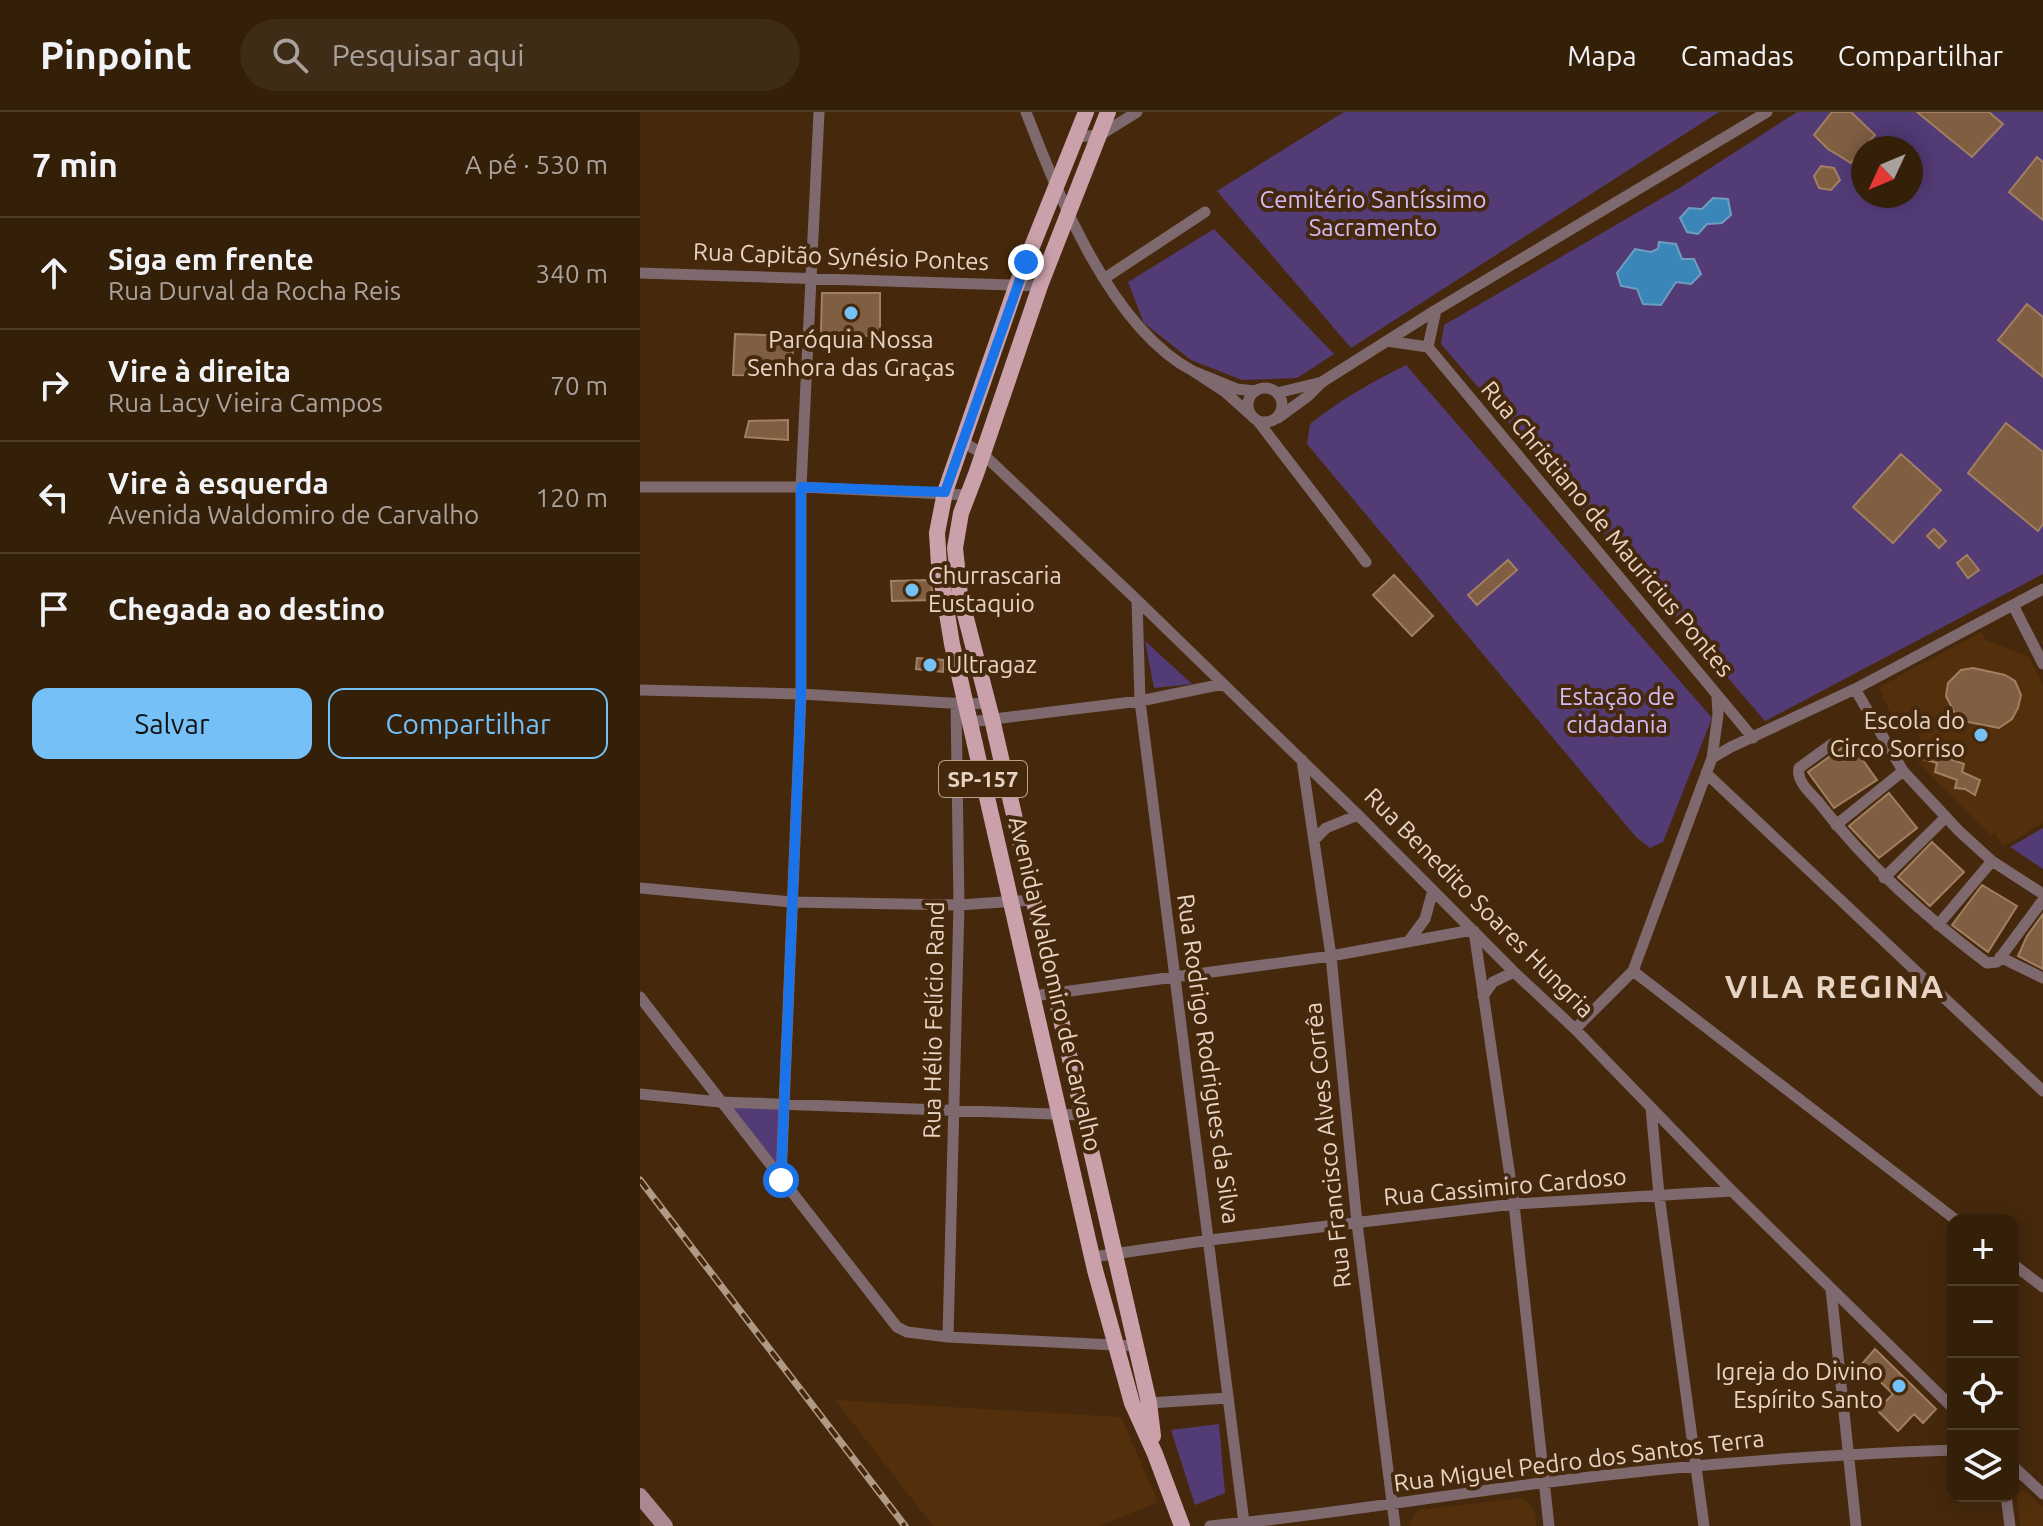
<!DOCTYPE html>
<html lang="pt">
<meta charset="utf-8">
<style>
body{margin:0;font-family:Ubuntu,sans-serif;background:#3f2c17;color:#f1f3f6}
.controls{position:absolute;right:24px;bottom:24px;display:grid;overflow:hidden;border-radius:16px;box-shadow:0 4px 20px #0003}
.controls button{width:72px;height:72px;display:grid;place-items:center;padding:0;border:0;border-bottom:2px solid #4e3d2a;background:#341f09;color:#f1f3f6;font:40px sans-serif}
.compass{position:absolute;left:1211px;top:24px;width:72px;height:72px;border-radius:50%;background:#341f09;box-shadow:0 4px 20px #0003;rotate:226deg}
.stop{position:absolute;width:24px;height:24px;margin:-18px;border:6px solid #1a73e8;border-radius:50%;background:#fff}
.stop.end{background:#1a73e8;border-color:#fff;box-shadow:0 2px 8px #0008}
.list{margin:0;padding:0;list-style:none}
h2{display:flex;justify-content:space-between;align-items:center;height:104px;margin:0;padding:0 32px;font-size:34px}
h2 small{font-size:26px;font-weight:400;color:#a9a29c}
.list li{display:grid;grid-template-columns:52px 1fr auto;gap:24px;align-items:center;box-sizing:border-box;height:112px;padding:0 32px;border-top:2px solid #4e3d2a}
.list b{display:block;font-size:30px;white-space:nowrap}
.list p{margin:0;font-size:26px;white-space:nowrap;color:#a9a29c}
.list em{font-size:26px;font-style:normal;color:#a9a29c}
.actions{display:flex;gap:16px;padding:24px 32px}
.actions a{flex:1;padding:18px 0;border:2px solid #75c0f6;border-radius:16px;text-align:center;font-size:28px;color:#75c0f6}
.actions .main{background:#75c0f6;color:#111}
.icon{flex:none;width:44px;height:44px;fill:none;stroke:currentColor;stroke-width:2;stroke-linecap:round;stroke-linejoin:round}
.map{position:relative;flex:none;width:1403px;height:1414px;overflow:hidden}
header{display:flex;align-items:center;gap:48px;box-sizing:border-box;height:112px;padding:0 40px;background:#341f09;border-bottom:2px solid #4e3d2a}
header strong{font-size:38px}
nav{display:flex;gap:44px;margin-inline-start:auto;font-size:28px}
.search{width:560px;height:72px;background:#3f2c17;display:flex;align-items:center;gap:20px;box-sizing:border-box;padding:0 28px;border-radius:44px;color:#a9a29c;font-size:30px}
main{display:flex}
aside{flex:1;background:#341f09}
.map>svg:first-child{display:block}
</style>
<header>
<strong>Pinpoint</strong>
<div class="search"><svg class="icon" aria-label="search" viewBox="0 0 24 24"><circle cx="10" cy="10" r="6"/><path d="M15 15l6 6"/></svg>Pesquisar aqui</div>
<nav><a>Mapa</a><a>Camadas</a><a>Compartilhar</a></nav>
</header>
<main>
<aside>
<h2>7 min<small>A pé · 530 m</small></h2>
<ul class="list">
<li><svg class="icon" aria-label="ahead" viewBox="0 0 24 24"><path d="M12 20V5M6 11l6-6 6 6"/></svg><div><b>Siga em frente</b><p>Rua Durval da Rocha Reis</p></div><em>340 m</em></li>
<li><svg class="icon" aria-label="right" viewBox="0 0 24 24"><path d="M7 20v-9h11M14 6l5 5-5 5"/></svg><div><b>Vire à direita</b><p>Rua Lacy Vieira Campos</p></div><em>70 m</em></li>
<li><svg class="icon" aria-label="left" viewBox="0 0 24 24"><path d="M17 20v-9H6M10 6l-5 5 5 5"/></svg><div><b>Vire à esquerda</b><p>Avenida Waldomiro de Carvalho</p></div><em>120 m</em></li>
<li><svg class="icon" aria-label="arrive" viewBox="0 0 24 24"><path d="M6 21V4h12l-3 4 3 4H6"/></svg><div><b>Chegada ao destino</b></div></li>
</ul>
<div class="actions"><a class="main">Salvar</a><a>Compartilhar</a></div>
</aside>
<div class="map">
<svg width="1403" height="1414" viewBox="0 0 1403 1414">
<rect width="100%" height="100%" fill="#46290c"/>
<!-- built -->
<path fill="#532f0c" d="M 1341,520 L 1346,528 L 1389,545 L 1403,573 L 1403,711 L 1363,735 L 1355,721 L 1350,723 L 1277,649 L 1281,628 L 1276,617 L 1269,607 L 1249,599 L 1239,575 Z
M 195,1288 L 481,1305 L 518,1390 L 460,1414 L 293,1414 Z
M 1384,1378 L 1403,1395 L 1403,1414 L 1380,1414 L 1377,1385 L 1378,1381 Z
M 883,1386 L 895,1400 L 896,1414 L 771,1414 L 770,1410 L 778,1398 Z"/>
<!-- green -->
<path fill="#533b76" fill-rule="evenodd" d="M 704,0 L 1079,0 L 711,236 L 577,79 Z
M 1157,0 L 1403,0 L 1403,462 L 1125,609 L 801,232 L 804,213 L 1041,75 ZM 1223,36 L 1271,36 L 1271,84 L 1223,84 Z
M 574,117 L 694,242 L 657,266 L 602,268 L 551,248 L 504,211 L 488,170 Z
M 766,253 L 1072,606 L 1023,730 L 1010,736 L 996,725 L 667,332 L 670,312 C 700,288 732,270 766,253 Z
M 505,529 L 552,572 L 514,576 Z
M 1403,716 L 1403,757 L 1370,735 Z
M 85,993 L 142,993 L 139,1060 Z
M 579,1312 L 585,1381 L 555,1393 L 531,1318 Z"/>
<!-- water -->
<path fill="#3b86b9" stroke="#6f9dbd" stroke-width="2" d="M 1073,86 L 1088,87 L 1091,103 L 1082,111 L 1067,112 L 1058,122 L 1047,120 L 1040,106 L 1049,96 L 1062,97 Z
M 1019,130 L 1036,132 L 1042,147 L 1054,147 L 1061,162 L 1051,172 L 1036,170 L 1021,193 L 1003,192 L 997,177 L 981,174 L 977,161 L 995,137 L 1011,140 L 1018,137 Z"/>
<!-- building -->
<path fill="#7f5e42" stroke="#a27f61" stroke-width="2" d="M 1192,0 L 1211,0 L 1235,23 L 1211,51 L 1188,37 L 1174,23 Z
M 1277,0 L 1349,0 L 1363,12 L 1332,45 Z
M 1397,45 L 1403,50 L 1403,108 L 1369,80 Z
M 1181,54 L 1194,56 L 1200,68 L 1191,78 L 1179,76 L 1174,64 Z
M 182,181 L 240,181 L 240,225 L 181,220 Z
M 1387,192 L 1403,205 L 1403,265 L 1358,228 Z
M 95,222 L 153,224 L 153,264 L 93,263 Z
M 148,308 L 148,328 L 105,325 L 109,309 Z
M 1366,311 L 1403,340 L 1403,412 L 1398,419 L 1328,361 Z
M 1261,342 L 1301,378 L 1253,431 L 1213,395 Z
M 1294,417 L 1306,429 L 1299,436 L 1287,424 Z
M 1327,443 L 1339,458 L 1328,466 L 1317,451 Z
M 868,448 L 877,458 L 837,493 L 828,483 Z
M 754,463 L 793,504 L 772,524 L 733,483 Z
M 290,468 L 294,488 L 252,489 L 251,469 Z
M 277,546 L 304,548 L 303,560 L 276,557 Z
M 1333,556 L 1365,563 L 1375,569 L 1381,583 L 1378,596 L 1372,607 L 1359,616 L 1323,609 L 1314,600 L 1306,584 L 1308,571 L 1321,558 Z
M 1210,630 L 1237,668 L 1194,696 L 1168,660 Z
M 1289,633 L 1307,637 L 1304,645 L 1324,652 L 1322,660 L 1340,668 L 1335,683 L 1325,677 L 1315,676 L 1317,668 L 1295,660 L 1297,651 L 1283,647 Z
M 1249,681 L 1277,716 L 1239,746 L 1209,714 Z
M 1292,730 L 1324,760 L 1290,794 L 1258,765 Z
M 1342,773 L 1377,794 L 1348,840 L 1312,813 Z
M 1403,802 L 1403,857 L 1378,844 L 1387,824 Z
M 1235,1237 L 1296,1297 L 1283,1311 L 1274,1302 L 1258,1319 L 1237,1298 L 1253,1282 L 1222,1252 Z"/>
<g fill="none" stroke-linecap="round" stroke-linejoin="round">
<!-- minor -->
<path stroke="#7e696e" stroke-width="11" d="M 386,0 C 418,83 471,216 553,259
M 437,25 L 460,23 L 497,0
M 0,161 L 400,174
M 465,166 L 565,100
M 747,229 L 788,235 L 1113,626
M 788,235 L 796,198
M 682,270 L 796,198 L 1127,0
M608 293a17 17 0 1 1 34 0a17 17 0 1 1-34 0Z
M 637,281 L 682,270 L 668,284 L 638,306
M 613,305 L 585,280 L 553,259 L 597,277 L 615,279
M 617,308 L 726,450
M 323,330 L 343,342 L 497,488 L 718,703 L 874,860 L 935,917 L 1092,1079 L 1313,1296
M 0,375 L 161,375 L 327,383
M 497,488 L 500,589 L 604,1411
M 1373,493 L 1403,552
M 1215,577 L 1263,659 L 1319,719 L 1352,749 L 1403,782
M 0,578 L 161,582 L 326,592 L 348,591
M 330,610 L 500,589 L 583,572
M 1192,632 L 1159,656 C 1156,670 1172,682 1180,692 C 1228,754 1285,804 1347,851 L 1357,850 L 1403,788
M 1072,646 L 1091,635 L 1215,577 L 1403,477
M 662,648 L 691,844 L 717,1111 L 755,1414
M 1066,661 L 1403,979
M 1196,713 L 1263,659
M 674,728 L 686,716 L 718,703
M 1244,766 L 1306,705
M 0,776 L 152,790 L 319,793 L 393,788
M 1298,813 L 1352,749
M 834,819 L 874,1092 L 909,1414
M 768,830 L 785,807 L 793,778
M 1360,845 L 1403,866
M 993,859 L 1316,1108
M 393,884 L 691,844 L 832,818
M 843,884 L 853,870 L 874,860
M 0,885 L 257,1215 L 267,1220 L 308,1225 L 495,1234
M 935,917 L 993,859 L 1072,646 L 1078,603 L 1077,585
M 0,982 L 80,990 L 442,1003
M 1011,996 L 1019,1083 L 1064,1414
M 141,1068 L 161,582 L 161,375 L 179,0
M 453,1145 L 570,1128 L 874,1092 L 1092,1079
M 1373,1152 L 1403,1175
M 1191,1177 L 1216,1414
M 308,1225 L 319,793 L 316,591
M 509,1291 L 588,1286
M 1373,1354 L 1403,1382
M 1366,1384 L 1370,1414
M 570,1414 C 681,1404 791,1385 901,1371 C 1038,1353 1176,1343 1313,1338"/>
<!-- secondary -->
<path stroke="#a98891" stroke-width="16" d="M 0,1384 L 25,1414"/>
<!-- primary -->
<path stroke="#caa0ab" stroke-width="16" d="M 446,0 L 377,172 L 305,380 L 297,421 L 299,453 L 312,532 L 455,1158 L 492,1291 L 515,1342 L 542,1414
M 468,0 L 401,171 L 336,362 L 321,401 L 315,436 L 320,483 L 352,607 L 509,1291 L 513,1324"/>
<!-- rail casing -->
<g stroke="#b09a86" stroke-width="7">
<path id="rail" d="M 0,1068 L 265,1414"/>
</g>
<!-- rail -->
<use href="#rail" stroke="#46290c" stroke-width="4" stroke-dasharray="12" stroke-linecap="butt"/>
</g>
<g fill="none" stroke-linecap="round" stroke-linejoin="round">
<!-- route -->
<path stroke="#1a73e8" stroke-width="10" d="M 141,1068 L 161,582 L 161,375 L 305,380 L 386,150"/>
</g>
<!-- markers -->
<g fill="#75c0f6" stroke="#46290c" stroke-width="3">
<circle cx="211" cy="201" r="8"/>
<circle cx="272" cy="478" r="8"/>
<circle cx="290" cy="553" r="8"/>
<circle cx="1341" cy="623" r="8"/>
<circle cx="1259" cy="1274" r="8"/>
</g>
<g text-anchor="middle" stroke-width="8" stroke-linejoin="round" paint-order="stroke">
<!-- shield labels -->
<rect fill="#46290c" stroke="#b7a18e" stroke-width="2" x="299" y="649" width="88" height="36" rx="6"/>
<g font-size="22" font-weight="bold" fill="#e7d4c5">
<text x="343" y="675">SP-157</text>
</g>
<!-- park labels -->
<g font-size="24" fill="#d1bcf6" stroke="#46290c">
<text x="733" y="96">Cemitério Santíssimo<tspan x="733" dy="28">Sacramento</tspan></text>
<text x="977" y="593">Estação de<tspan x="977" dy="28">cidadania</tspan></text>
</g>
<!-- street labels -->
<g font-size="24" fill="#e7d4c5" stroke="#46290c">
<text transform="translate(201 145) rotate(2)" y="8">Rua Capitão Synésio Pontes</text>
<text transform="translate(967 417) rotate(50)" y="8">Rua Christiano de Mauricius Pontes</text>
<text transform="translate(839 791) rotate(45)" y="8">Rua Benedito Soares Hungria</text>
<text transform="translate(415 872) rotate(77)" y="8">Avenida Waldomiro de Carvalho</text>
<text transform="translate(294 908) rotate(-89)" y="8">Rua Hélio Felício Rand</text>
<text transform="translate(568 947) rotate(82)" y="8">Rua Rodrigo Rodrigues da Silva</text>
<text transform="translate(688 1033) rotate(-96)" y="8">Rua Francisco Alves Corrêa</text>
<text transform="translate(865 1075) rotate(-5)" y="8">Rua Cassimiro Cardoso</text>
<text transform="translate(939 1349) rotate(-7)" y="8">Rua Miguel Pedro dos Santos Terra</text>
</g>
<!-- poi labels -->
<g font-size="24" fill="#e7d4c5" stroke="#46290c" text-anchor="start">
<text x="211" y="236" text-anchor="middle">Paróquia Nossa<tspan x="211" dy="28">Senhora das Graças</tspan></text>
<text x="288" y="472">Churrascaria<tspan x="288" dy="28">Eustaquio</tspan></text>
<text x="306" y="561">Ultragaz</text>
<text x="1325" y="617" text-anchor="end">Escola do<tspan x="1325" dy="28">Circo Sorriso</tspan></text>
<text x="1243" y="1268" text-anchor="end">Igreja do Divino<tspan x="1243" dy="28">Espírito Santo</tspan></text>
</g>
<!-- district labels -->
<g font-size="32" font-weight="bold" letter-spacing="2" fill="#e7d4c5" stroke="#46290c">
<text x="1195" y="886">VILA REGINA</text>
</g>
</g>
</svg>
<div class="controls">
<button>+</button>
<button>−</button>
<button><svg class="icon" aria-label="locate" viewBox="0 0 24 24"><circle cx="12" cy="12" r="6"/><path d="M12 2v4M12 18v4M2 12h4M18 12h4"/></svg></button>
<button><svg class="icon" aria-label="layers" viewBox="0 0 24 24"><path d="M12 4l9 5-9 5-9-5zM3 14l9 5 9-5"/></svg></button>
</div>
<svg class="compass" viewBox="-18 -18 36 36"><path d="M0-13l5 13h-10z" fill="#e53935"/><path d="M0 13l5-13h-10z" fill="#a9a29c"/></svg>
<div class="stop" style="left:141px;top:1068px"></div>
<div class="stop end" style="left:386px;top:150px"></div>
</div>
</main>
